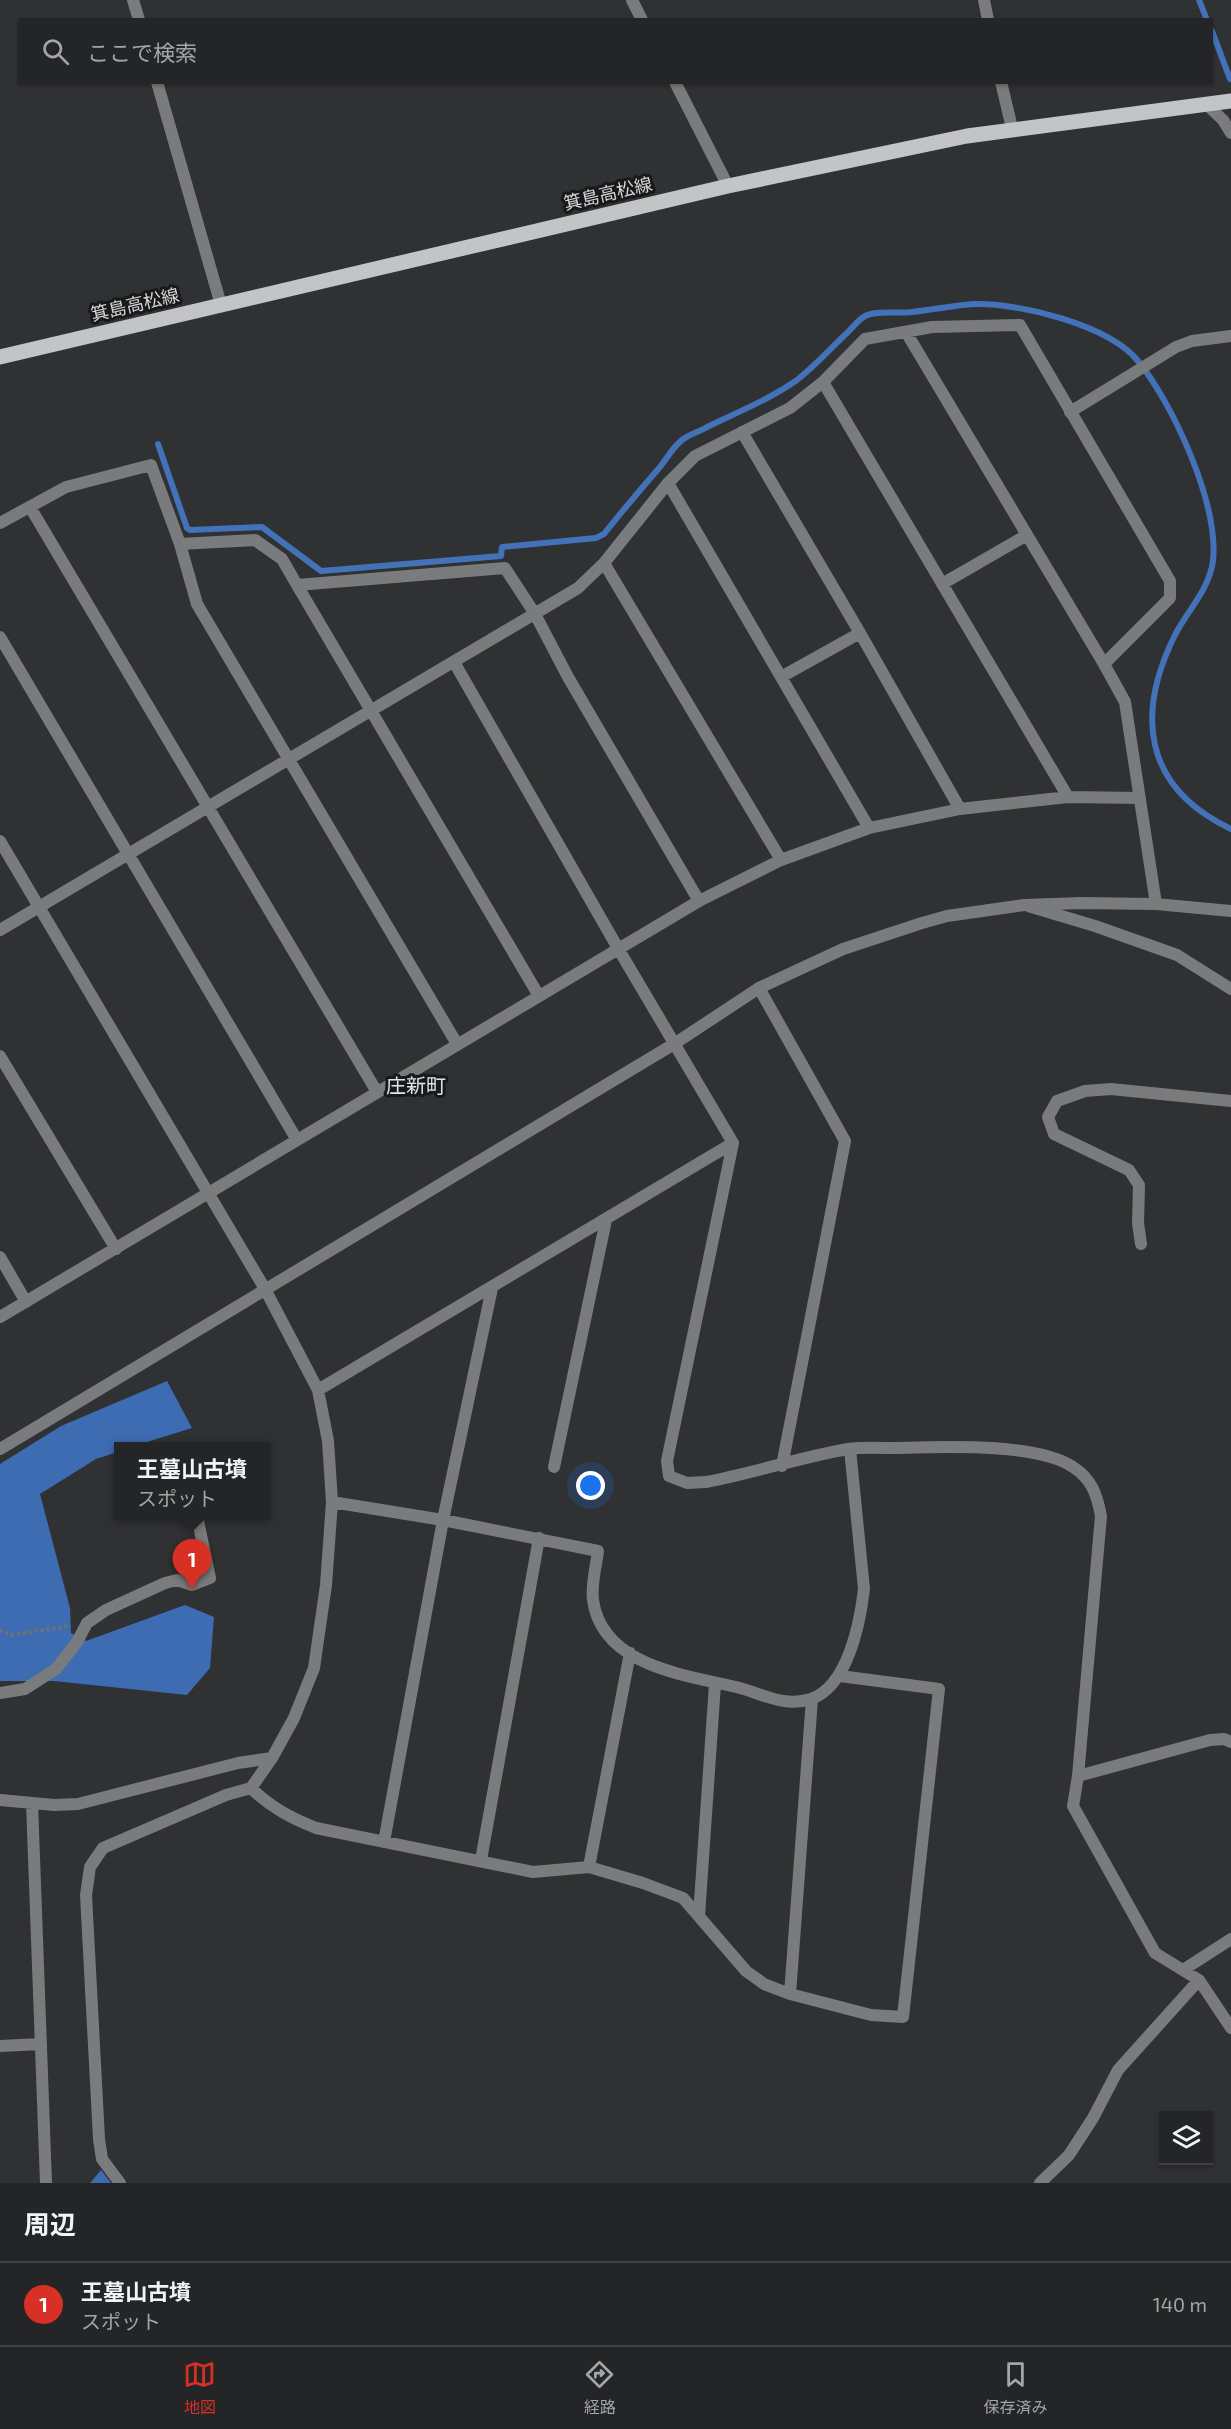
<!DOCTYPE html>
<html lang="ja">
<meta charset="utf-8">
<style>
body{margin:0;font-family:"Exo 2","Noto Sans JP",sans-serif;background:#2c2d2e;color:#f1f3f6}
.controls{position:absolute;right:18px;bottom:18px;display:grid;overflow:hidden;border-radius:0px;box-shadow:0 2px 4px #0004}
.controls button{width:54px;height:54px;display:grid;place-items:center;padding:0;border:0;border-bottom:2px solid #414243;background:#242526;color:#f1f3f6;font:30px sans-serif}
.you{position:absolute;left:591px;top:1486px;width:21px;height:21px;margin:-15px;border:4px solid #fff;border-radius:50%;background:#1a73e8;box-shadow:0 0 0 9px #1a73e833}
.badge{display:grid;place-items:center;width:39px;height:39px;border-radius:50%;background:#d93025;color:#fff;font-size:20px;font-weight:700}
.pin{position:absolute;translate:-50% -50px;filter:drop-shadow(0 2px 3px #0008)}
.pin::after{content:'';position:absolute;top:32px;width:21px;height:18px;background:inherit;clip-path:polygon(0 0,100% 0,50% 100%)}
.popup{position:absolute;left:114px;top:1442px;width:156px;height:78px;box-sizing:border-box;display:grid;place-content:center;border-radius:0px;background:#242526;filter:drop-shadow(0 2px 4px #0005);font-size:20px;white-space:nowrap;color:#a3a5a7}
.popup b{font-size:22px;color:#f1f3f6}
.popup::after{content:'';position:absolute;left:50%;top:100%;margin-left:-12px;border:12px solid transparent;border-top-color:#242526}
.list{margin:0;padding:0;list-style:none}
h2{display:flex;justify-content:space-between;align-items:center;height:78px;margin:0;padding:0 24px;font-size:26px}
h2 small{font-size:20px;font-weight:400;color:#a3a5a7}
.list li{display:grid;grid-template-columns:39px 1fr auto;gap:18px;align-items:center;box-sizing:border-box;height:84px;padding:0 24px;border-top:2px solid #414243}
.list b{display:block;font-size:22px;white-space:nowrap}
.list p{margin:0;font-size:20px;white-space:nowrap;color:#a3a5a7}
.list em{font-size:20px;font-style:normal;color:#a3a5a7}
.icon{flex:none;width:33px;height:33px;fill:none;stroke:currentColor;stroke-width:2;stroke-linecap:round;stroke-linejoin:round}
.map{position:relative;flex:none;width:1231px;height:2183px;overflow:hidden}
.search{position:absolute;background:#242526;box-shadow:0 2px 4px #0004;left:18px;right:18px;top:18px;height:66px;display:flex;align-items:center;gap:15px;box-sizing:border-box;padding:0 21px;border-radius:0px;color:#a3a5a7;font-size:22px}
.sheet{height:162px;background:#242526}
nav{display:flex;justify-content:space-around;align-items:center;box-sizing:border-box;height:84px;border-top:2px solid #414243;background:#242526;font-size:16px;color:#a3a5a7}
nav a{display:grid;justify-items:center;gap:3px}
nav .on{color:#d93025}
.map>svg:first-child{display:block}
</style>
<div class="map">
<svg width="1231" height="2183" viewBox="0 0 1231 2183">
<rect width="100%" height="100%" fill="#303133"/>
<!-- forest -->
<path fill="#3e6cb2" d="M 167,1381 L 192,1428 L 134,1446 L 118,1446 L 118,1452 L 96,1459 L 40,1494 L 70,1608 L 71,1633 L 86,1641 L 185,1605 L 214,1617 L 210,1668 L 187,1695 L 54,1681 L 0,1681 L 0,1464 L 61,1426 Z
M 101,2170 L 111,2183 L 90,2183 Z"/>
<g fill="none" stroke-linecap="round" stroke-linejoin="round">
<!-- stream -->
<path stroke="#4472b9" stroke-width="6" d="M 1199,0 L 1207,20
M 1212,31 L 1230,79
M 158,444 L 187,528 L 190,530 L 262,527 L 321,571 L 501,556 L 502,547 L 596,538 L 604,534 C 622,511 641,489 660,467 C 667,458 674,446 682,440 C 690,434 701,431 709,426 C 738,412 770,399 797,380 C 815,366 831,348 848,332 C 853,327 859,319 865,316 C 878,310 897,314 912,312 C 933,310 954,305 975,304 C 1020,303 1109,325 1138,361 C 1173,404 1219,504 1213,561 C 1209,589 1189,609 1176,633 C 1135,714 1143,787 1231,829"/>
<!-- path -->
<path stroke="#707173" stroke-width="4" stroke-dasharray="3 3" stroke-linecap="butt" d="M 0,1630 L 11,1635 L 69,1626"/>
<!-- minor -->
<path stroke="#7a7b7c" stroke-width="12" d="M 133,0 L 139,20
M 632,0 L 642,20
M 984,0 L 988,20
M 157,82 L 221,305
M 675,82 L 728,186
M 1001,82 L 1012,128
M 1206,104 L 1223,120 L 1231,133
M 906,332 L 1104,664
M 823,382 L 1068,797
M 1070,412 L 1176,347 L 1192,341 L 1231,336
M 742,432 L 860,633 L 960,809
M 668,483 L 869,828
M 30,507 L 377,1092
M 0,523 L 66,487 L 151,465 L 180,544 L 255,540 L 282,559 L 297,585 L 505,568 L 535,614 L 568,677 L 699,901
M 180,544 L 197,604 L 457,1044
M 604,563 L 781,860
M 942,584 L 1027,535
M 297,585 L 539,996
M 0,637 L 297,1140
M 454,662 L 619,950 L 733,1143 L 667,1461 L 669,1476 L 687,1483 L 706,1482 C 754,1473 801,1457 848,1449 C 863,1447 879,1448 894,1448 C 939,1447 1036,1442 1073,1467 C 1092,1479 1097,1495 1101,1516 L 1078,1776 L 1073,1806 L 1155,1953 L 1199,1980 L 1231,2028
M 781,677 L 860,633
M 1028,906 L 1095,926 L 1177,955 L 1231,989
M 0,930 L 578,588 L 604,563 L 668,483 L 695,456 L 790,408 L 823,382 L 865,339 L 932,327 L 1020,325 L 1170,581 L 1170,598 L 1104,664 L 1125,702 L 1156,904 L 1231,911
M 759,988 L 845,1141 L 782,1466
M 0,1056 L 116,1249
M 1141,1244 L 1138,1223 L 1139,1185 L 1129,1170 L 1054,1134 L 1048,1117 L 1057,1101 L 1085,1091 L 1111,1089 L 1231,1101
M 0,1257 L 26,1302
M 0,1317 L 699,901 L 781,860 L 869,828 L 960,809 L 1068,797 L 1140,798
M 318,1390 L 733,1143
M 554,1467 L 606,1220
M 332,1502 L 443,1520 L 598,1551 C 596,1567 591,1584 593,1600 C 602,1666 685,1675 736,1687 C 761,1693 784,1708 811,1699 C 848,1686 860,1623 864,1589 L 850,1449
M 0,1693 L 25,1689 L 56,1669 L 77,1642 L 87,1623 L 106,1610 L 165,1583 L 177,1580 L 192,1585 L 210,1578 L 197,1516
M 1078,1776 L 1210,1740 L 1224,1739 L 1231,1742
M 251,1788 C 270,1807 291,1818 316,1828 L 533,1872 L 589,1867 L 643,1883 L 683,1898 L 746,1971 L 764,1984 L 790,1994 L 871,2015 L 903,2017 L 939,1689 L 840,1676
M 0,1800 L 54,1805 L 78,1804 L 238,1763 L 272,1758
M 32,1803 L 46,2183
M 384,1842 L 443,1520 L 492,1288
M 481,1860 L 539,1538
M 589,1867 L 630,1653
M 699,1916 L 715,1684
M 1183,1970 L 1231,1939
M 790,1994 L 812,1699
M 0,2046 L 40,2044
M 120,2183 L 102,2159 L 99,2139 L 86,1895 L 90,1867 L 103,1848 L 226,1795 L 251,1788 L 272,1758 L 294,1718 L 314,1668 L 326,1585 L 332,1502 L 328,1441 L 318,1390 L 265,1289
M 1040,2183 L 1069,2155 L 1093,2118 L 1118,2070 L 1199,1980"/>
<!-- tertiary -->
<path stroke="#7a7b7c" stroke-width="12" d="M 0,841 L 265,1289
M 0,1449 L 674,1044 L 759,988 L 843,949 L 922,923 L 947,916 L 1024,905 L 1081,903 L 1156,904"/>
<!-- primary -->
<path stroke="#c2c4c6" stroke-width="15" d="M 0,357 L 728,186 L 967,136 L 1231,101"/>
</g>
<g text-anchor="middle" stroke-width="6" stroke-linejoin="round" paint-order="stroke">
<!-- street labels -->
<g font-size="18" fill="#d6d7d8" stroke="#18191a">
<text transform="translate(608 194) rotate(-13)" y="6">箕島高松線</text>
<text transform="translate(135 305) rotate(-13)" y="6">箕島高松線</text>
</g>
<!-- neighbourhood labels -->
<g font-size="20" fill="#e1e3e6" stroke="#18191a">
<text x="416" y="1093">庄新町</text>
</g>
</g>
</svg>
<div class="controls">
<button><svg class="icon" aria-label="layers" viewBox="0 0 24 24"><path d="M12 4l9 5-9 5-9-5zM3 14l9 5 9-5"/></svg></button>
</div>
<div class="you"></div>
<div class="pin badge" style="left:192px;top:1589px">1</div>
<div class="popup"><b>王墓山古墳</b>スポット</div>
<div class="search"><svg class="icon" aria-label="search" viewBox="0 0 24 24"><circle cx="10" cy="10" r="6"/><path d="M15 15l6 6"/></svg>ここで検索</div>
</div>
<section class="sheet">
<h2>周辺<small></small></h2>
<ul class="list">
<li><span class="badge">1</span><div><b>王墓山古墳</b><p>スポット</p></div><em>140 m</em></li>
</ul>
</section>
<nav>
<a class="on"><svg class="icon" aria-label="map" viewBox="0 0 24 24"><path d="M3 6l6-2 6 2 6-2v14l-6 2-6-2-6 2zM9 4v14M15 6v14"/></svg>地図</a>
<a><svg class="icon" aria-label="directions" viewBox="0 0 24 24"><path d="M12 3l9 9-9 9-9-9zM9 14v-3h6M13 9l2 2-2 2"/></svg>経路</a>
<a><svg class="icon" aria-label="saved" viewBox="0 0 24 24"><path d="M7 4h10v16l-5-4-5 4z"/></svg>保存済み</a>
</nav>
